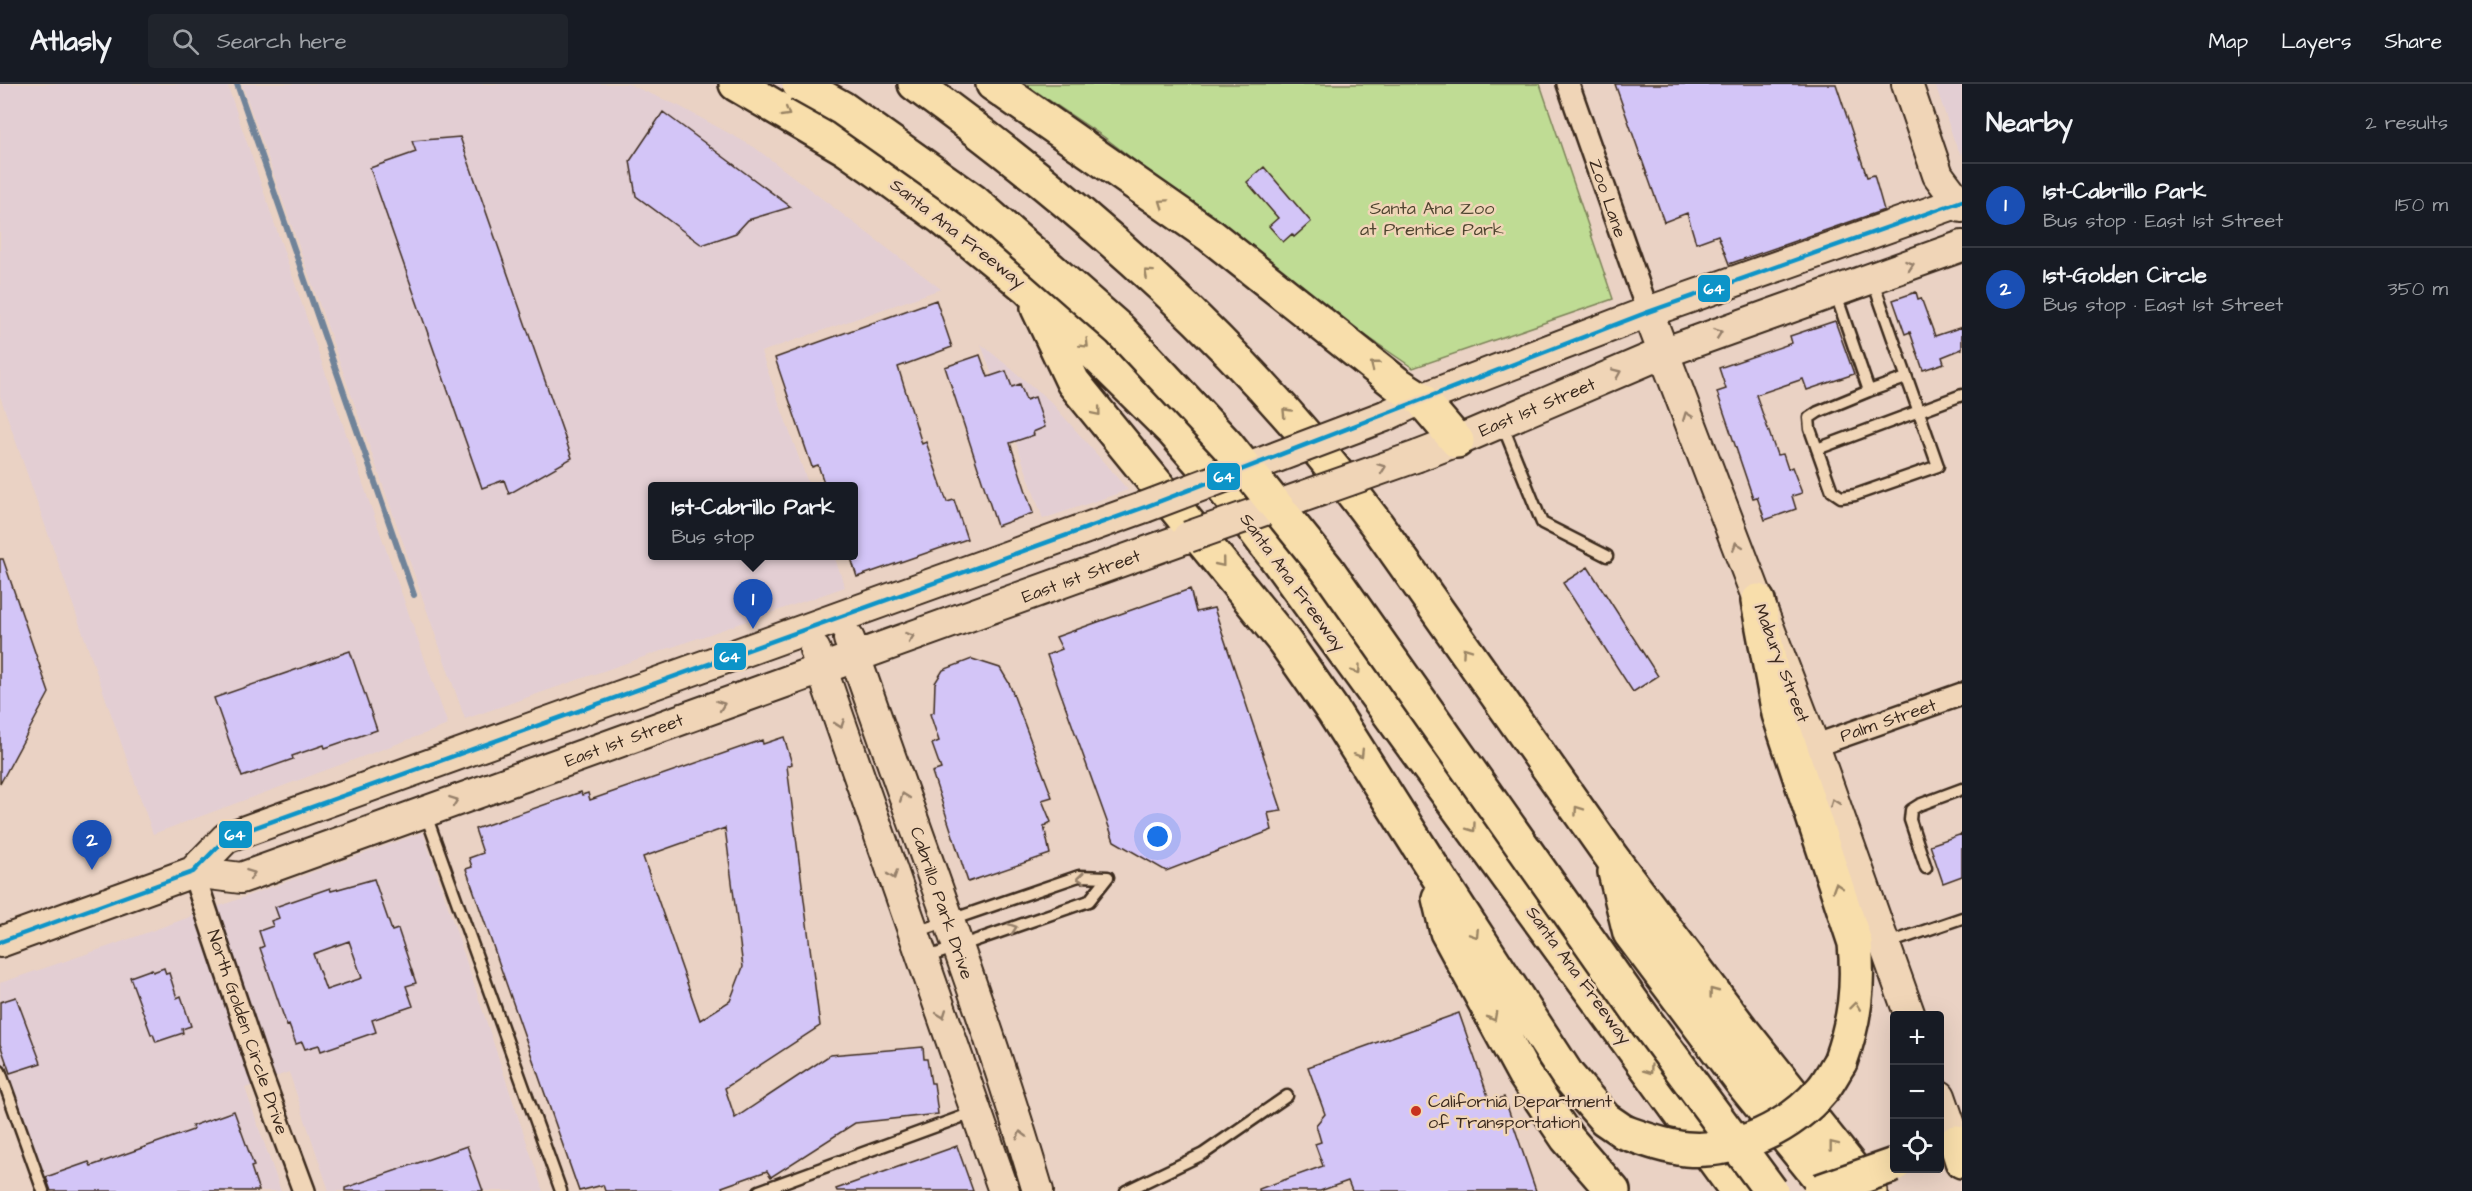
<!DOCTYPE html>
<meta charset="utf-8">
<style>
body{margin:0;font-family:"Architects Daughter",sans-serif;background:#20242c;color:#f1f3f6}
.controls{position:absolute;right:18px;bottom:18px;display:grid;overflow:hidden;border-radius:6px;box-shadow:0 6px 24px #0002}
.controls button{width:54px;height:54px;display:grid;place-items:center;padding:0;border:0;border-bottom:2px solid #363941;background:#171b24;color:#f1f3f6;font:30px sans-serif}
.you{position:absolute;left:1158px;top:753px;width:21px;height:21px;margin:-15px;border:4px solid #fff;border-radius:50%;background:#1a73e8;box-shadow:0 0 0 9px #1a73e833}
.badge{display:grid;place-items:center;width:39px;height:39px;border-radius:50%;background:#2563eb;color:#fff;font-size:20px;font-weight:700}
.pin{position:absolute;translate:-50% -50px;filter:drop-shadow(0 2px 3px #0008)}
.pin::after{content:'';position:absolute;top:32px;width:21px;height:18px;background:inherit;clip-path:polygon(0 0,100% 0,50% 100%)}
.popup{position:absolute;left:648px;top:398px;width:210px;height:78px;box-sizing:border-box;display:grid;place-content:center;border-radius:6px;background:#171b24;filter:drop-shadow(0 2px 4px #0005);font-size:20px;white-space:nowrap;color:#9ea1a6}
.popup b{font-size:22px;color:#f1f3f6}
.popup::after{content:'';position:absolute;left:50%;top:100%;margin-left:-12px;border:12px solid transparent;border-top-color:#171b24}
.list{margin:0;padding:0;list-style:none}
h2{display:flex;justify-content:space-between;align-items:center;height:78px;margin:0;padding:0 24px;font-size:26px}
h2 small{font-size:20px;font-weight:400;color:#9ea1a6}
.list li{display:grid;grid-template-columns:39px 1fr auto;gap:18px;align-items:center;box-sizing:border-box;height:84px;padding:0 24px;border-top:2px solid #363941}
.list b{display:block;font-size:22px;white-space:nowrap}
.list p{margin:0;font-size:20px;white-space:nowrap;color:#9ea1a6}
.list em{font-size:20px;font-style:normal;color:#9ea1a6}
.icon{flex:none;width:33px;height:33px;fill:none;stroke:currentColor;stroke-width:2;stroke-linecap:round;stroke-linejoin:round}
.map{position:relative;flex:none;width:1962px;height:1107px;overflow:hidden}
header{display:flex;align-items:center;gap:36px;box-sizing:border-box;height:84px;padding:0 30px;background:#171b24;border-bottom:2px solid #363941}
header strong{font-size:28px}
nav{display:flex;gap:33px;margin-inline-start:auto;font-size:21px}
.search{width:420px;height:54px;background:#20242c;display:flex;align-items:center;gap:15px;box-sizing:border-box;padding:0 21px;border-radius:6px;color:#9ea1a6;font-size:22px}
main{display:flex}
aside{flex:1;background:#171b24}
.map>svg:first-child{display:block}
</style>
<header>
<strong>Atlasly</strong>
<div class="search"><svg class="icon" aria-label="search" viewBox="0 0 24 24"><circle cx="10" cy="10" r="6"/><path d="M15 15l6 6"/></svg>Search here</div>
<nav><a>Map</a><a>Layers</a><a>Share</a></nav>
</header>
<main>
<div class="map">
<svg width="1962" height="1107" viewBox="0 0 1962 1107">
<rect width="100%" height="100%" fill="#ead2c4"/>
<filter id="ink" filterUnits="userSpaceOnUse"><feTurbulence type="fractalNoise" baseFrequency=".0167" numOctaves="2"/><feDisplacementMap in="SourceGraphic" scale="12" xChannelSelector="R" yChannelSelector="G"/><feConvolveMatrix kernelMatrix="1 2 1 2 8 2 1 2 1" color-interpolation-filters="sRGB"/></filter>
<g filter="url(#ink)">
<!-- built -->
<path fill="#e3ced3" d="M 0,0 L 227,0 L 370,420 L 448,641 L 153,750 L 0,312 Z
M 242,0 L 628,0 L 679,22 L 754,63 L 941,205 L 761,268 L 809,402 L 652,402 L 652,472 L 834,472 L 845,503 L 465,635 Z
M 1935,0 L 1962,0 L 1962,72 L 1955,59 Z
M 981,260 L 1050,317 L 1128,406 L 1043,435 Z
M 423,748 L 543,1107 L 329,1107 L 289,988 L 245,1004 L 281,1107 L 49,1107 L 38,1075 L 0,986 L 0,899 L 110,862 Z"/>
<!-- green -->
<path fill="#bfdc94" stroke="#7d8359" stroke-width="1.5" d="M 1025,0 L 1540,0 L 1613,215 L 1413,284 L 1340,234 L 1104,53 Z"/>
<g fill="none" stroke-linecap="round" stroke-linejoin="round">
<!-- stream -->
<path stroke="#6f8399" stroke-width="6" d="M 237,0 L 414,511"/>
</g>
<!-- building -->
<path fill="#d3c5f7" stroke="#3b2a1e" stroke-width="1.5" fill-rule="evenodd" d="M 1615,0 L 1836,0 L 1867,93 L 1874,91 L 1884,126 L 1729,180 L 1718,151 L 1696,159 L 1687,129 L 1664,138 Z
M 663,28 L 791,123 L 748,136 L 736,149 L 702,161 L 636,112 L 630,77 Z
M 460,53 L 572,374 L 509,410 L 504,396 L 482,404 L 370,84 L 416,68 L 412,57 Z
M 1264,83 L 1311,138 L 1294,153 L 1292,150 L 1283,158 L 1269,142 L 1278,134 L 1247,98 Z
M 1916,208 L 1918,215 L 1921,214 L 1935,252 L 1962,243 L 1962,265 L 1942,273 L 1944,279 L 1923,286 L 1910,248 L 1905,250 L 1893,216 Z
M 936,216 L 952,263 L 898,283 L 922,360 L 926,358 L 947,418 L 954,416 L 967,455 L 857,493 L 850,471 L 854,471 L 854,402 L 825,402 L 818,381 L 812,383 L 775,274 Z
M 1835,237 L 1854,290 L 1807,306 L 1803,295 L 1756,311 L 1777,371 L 1783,370 L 1788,385 L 1792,383 L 1802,409 L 1792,412 L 1796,425 L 1765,436 L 1757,413 L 1753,414 L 1717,308 L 1726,305 L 1719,284 L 1792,259 L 1790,252 Z
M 980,271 L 988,293 L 1006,287 L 1012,303 L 1020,300 L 1026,316 L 1035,313 L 1045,343 L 1033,348 L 1034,351 L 1010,359 L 1033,429 L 997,442 L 945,283 Z
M 0,475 L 3,475 L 49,609 L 0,700 Z
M 1588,483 L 1658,592 L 1633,608 L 1563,499 Z
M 1190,505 L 1196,528 L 1214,524 L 1282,727 L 1268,729 L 1272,746 L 1166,787 L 1114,757 L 1047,571 L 1062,565 L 1056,553 Z
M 350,567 L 377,646 L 325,664 L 324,661 L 292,672 L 293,675 L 242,693 L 214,614 Z
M 972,575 L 1000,584 L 1009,599 L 1052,713 L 1042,716 L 1051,738 L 1044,742 L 1050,770 L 968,798 L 932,688 L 941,685 L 932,660 L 939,657 L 930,630 L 934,628 L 935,599 L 943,586 Z
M 784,653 L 792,680 L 787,682 L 820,942 L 725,1004 L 735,1034 L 830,971 L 923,963 L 924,975 L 927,975 L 931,999 L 934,999 L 938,1030 L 855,1039 L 771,1093 L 767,1087 L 722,1103 L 724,1107 L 605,1107 L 603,1101 L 579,1107 L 466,785 L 472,783 L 469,774 L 483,769 L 475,745 L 581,708 L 582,711 L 588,709 L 590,716 L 762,656 L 763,660 ZM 725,744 L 743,883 L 730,917 L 700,936 L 643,773 Z
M 1962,750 L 1962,792 L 1943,799 L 1930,761 Z
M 374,795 L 392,847 L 398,845 L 416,899 L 406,902 L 413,922 L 372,936 L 376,948 L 321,967 L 319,961 L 305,965 L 302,958 L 296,960 L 289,941 L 287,942 L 260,864 L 264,862 L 259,847 L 273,842 L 271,837 L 279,834 L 275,823 L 330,804 L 331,807 ZM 349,857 L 362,894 L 326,906 L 313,870 Z
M 164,884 L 166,890 L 169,889 L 177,914 L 181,912 L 191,942 L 182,945 L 183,949 L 156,958 L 153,950 L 151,950 L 130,893 L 152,885 L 153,888 Z
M 16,913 L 41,979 L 10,989 L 0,960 L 0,918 Z
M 1459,929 L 1490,1018 L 1504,1013 L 1536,1107 L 1352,1107 L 1348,1097 L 1320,1107 L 1259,1107 L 1259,1105 L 1323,1082 L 1315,1060 L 1321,1058 L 1316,1041 L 1325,1030 L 1308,983 Z
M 234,1027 L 254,1082 L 251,1083 L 259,1107 L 51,1107 L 46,1093 L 89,1078 L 91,1082 L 193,1046 L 192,1042 Z
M 467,1062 L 483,1107 L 345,1107 L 345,1104 Z
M 957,1062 L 973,1107 L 837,1107 L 836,1105 Z"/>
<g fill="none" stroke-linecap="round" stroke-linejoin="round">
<!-- lane casing -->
<g stroke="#3b2a1e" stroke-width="15">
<path id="lane" d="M 1835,208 L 1869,307 L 1818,328 L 1809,334 L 1810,345 L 1832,407 L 1841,413 L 1855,411 L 1938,382 L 1872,195
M 1869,307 L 1906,294
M 1502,340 L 1542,439 L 1607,472
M 1817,365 L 1962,311
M 426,731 L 561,1107
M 1926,784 L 1910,736 L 1911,726 L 1919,721 L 1962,705
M 916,848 L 1079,792 L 1108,793
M 1886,860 L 1962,834
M 925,874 L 1089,817 L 1108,793
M 0,987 L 43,1107
M 759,1107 L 975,1028
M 1126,1107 L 1203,1070 L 1287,1012"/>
</g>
<!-- street casing -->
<g stroke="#3b2a1e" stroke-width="26">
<path id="street" d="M 1568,0 L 1648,228
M 1814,662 L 1962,610
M 193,788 L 260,988 L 304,1107"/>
</g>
<!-- secondary casing -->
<g stroke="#3b2a1e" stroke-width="34">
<path id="secondary" d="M 1907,0 L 1938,91 L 1962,123
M 1648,228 L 1814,662 L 1910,932
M 1385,332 L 1421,315 L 1648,228 L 1962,117
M 1418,372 L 1457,357 L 1663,269 L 1962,162
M 849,555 C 912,739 983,920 1038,1107
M 815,566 L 1004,1107
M 193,788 L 226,754 L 1145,423
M 0,858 L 193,788 L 241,794 L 1188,453
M 1940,1012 L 1956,1058 L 1962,1056"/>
</g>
<!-- highway casing -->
<g stroke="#3b2a1e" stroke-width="38">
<path id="highway" d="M 736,0 L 845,64 L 882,90 L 942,134 L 1028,204 L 1173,347 L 1227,409 L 1279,478 L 1737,1107
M 915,0 C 1088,126 1250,269 1377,441 L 1612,774 L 1741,945 L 1870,1107
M 993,0 L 1211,152 L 1396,299 L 1421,315 L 1457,357
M 1038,224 L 1073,298 L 1284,557 L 1333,627 L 1432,783 L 1568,992 L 1605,1035 L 1624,1048
M 1758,517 L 1779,630 L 1855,859 C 1859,903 1855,936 1840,978
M 1615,788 L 1630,849 L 1744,1001 L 1830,1107
M 1439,814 L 1447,848 L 1524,990 L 1567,1054 L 1613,1107
M 1956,1058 L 1962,1077"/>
</g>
<!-- lane -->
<use href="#lane" stroke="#f0d5b7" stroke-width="10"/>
<!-- street -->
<use href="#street" stroke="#f0d5b7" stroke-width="21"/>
<!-- secondary -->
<use href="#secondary" stroke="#f0d5b7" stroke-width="30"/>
<!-- highway -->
<use href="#highway" stroke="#f8deab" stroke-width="33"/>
<!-- secondary-bridge casing -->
<g stroke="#3b2a1e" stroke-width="34" stroke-linecap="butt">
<path id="secondary-bridge" d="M 1145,423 L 1385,332
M 1188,453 L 1418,372"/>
</g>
<!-- primary-bridge casing -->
<g stroke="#3b2a1e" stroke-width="38" stroke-linecap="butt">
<path id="primary-bridge" d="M 1820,1107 L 1894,1081"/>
</g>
<!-- highway-bridge casing -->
<g stroke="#3b2a1e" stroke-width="38" stroke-linecap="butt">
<path id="highway-bridge" d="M 799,0 L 842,24 L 973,117 L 1120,246 L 1227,361 L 1327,485 L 1647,939 L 1771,1107
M 1624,1048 C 1644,1055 1665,1063 1686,1065 C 1737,1069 1790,1044 1822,1006 C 1829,998 1834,987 1840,978"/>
</g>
<!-- secondary-bridge -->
<use href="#secondary-bridge" stroke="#f0d5b7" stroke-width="30"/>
<!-- primary-bridge -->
<use href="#primary-bridge" stroke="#f8deab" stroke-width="33"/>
<!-- highway-bridge -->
<use href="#highway-bridge" stroke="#f8deab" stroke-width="33"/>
<!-- bus-1 casing -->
<g stroke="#f0d5b7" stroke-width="9">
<path id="bus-1" d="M 0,858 L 193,788 L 226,754 L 1145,423 L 1648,228 L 1962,117"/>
</g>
<!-- bus-1 -->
<use href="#bus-1" stroke="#0c94c8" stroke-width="4.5"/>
</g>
<!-- one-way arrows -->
<defs><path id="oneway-chevron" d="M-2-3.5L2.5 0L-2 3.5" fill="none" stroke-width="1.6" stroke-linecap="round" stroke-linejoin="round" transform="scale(1.5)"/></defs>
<g stroke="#9a8464">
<use href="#oneway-chevron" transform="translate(786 29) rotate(31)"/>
<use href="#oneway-chevron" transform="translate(1163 119) rotate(-145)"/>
<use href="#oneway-chevron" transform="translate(1148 189) rotate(-138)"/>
<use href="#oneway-chevron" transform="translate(1085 260) rotate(45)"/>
<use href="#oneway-chevron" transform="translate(1374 281) rotate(-142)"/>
<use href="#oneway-chevron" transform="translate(1097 328) rotate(50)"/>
<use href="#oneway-chevron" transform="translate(1286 328) rotate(-134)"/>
<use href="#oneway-chevron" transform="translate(1221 479) rotate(51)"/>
<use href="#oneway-chevron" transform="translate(1466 567) rotate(-125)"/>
<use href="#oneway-chevron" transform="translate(1357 586) rotate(54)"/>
<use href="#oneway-chevron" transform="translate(1360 670) rotate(58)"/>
<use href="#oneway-chevron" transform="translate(1578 726) rotate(-125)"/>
<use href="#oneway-chevron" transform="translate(1472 744) rotate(54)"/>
<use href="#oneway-chevron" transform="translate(1837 803) rotate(-108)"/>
<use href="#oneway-chevron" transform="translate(1475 850) rotate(57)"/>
<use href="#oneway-chevron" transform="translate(1713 908) rotate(-127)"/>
<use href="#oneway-chevron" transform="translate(1855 922) rotate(-83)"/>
<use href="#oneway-chevron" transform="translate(1493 933) rotate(62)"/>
<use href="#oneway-chevron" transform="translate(1649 986) rotate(54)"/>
<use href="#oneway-chevron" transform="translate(1833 1061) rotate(-128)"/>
</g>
<g stroke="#96806a">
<use href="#oneway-chevron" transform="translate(1910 181) rotate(-19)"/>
<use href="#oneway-chevron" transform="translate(1718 249) rotate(-20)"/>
<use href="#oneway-chevron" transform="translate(1617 289) rotate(-23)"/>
<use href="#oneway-chevron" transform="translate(1687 332) rotate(-111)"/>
<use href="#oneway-chevron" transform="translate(1382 384) rotate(-20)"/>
<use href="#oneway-chevron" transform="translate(1737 462) rotate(-111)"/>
<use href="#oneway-chevron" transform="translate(910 553) rotate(-20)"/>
<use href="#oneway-chevron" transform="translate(721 621) rotate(-20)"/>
<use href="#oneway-chevron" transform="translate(840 640) rotate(71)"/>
<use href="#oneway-chevron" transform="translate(904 713) rotate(-110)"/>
<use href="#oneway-chevron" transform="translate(454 717) rotate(-20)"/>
<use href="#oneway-chevron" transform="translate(1834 719) rotate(-110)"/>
<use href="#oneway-chevron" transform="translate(251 790) rotate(-20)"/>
<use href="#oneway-chevron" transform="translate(893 791) rotate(71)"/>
<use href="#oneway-chevron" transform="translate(1081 794) rotate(174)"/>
<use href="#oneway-chevron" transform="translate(1013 844) rotate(-19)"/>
<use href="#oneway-chevron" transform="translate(942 930) rotate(70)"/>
<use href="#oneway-chevron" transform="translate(1021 1051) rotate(-106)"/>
</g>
</g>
<!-- markers -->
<circle fill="#c8321e" stroke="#f0d5b7" stroke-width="2" cx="1416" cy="1027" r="6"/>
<g text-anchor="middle" stroke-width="5" stroke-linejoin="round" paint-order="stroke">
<!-- street labels -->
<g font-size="18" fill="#3b2a1e" stroke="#f0d5b7">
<text transform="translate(1608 114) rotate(71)" y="6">Zoo Lane</text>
<text transform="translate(958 149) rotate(38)" y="6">Santa Ana Freeway</text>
<text transform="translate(1537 323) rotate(-23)" y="6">East 1st Street</text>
<text transform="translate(1081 492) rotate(-20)" y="6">East 1st Street</text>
<text transform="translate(1293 498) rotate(54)" y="6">Santa Ana Freeway</text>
<text transform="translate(1782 579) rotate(69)" y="6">Mabury Street</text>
<text transform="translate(1888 636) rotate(-19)" y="6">Palm Street</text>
<text transform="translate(624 656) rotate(-20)" y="6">East 1st Street</text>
<text transform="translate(942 819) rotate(71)" y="6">Cabrillo Park Drive</text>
<text transform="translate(1579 891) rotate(54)" y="6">Santa Ana Freeway</text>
<text transform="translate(248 948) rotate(71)" y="6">North Golden Circle Drive</text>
</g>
<!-- park labels -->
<g font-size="18" fill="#4f4530" stroke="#f0d5b7">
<text x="1432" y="130">Santa Ana Zoo<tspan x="1432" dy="21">at Prentice Park</tspan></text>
</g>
<!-- poi labels -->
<g font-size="18" fill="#3b2a1e" stroke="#f0d5b7" text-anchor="start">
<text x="1428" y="1023">California Department<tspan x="1428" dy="21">of Transportation</tspan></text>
</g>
</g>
<g stroke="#f0d5b7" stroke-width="2">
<rect x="1697" y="190" width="34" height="29" rx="6" fill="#0c94c8"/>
<rect x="1206" y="378" width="35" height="29" rx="6" fill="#0c94c8"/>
<rect x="713" y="558" width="34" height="29" rx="6" fill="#0c94c8"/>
<rect x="218" y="736" width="35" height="29" rx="6" fill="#0c94c8"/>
</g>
<g font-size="16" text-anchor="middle" font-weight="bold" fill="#fff">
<text x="1714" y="210">64</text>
<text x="1224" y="398">64</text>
<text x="730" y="578">64</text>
<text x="235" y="756">64</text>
</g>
</svg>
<div class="controls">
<button>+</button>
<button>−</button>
<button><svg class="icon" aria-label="locate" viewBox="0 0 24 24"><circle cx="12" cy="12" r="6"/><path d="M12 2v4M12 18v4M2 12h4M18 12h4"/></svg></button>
</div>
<div class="you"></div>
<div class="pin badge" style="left:753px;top:545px;background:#1a4fb4">1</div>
<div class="popup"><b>1st-Cabrillo Park</b>Bus stop</div>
<div class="pin badge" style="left:92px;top:786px;background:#1a4fb4">2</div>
</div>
<aside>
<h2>Nearby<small>2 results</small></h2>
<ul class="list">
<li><span class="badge" style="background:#1a4fb4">1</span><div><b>1st-Cabrillo Park</b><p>Bus stop · East 1st Street</p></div><em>150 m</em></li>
<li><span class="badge" style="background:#1a4fb4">2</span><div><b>1st-Golden Circle</b><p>Bus stop · East 1st Street</p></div><em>350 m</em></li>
</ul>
</aside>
</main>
